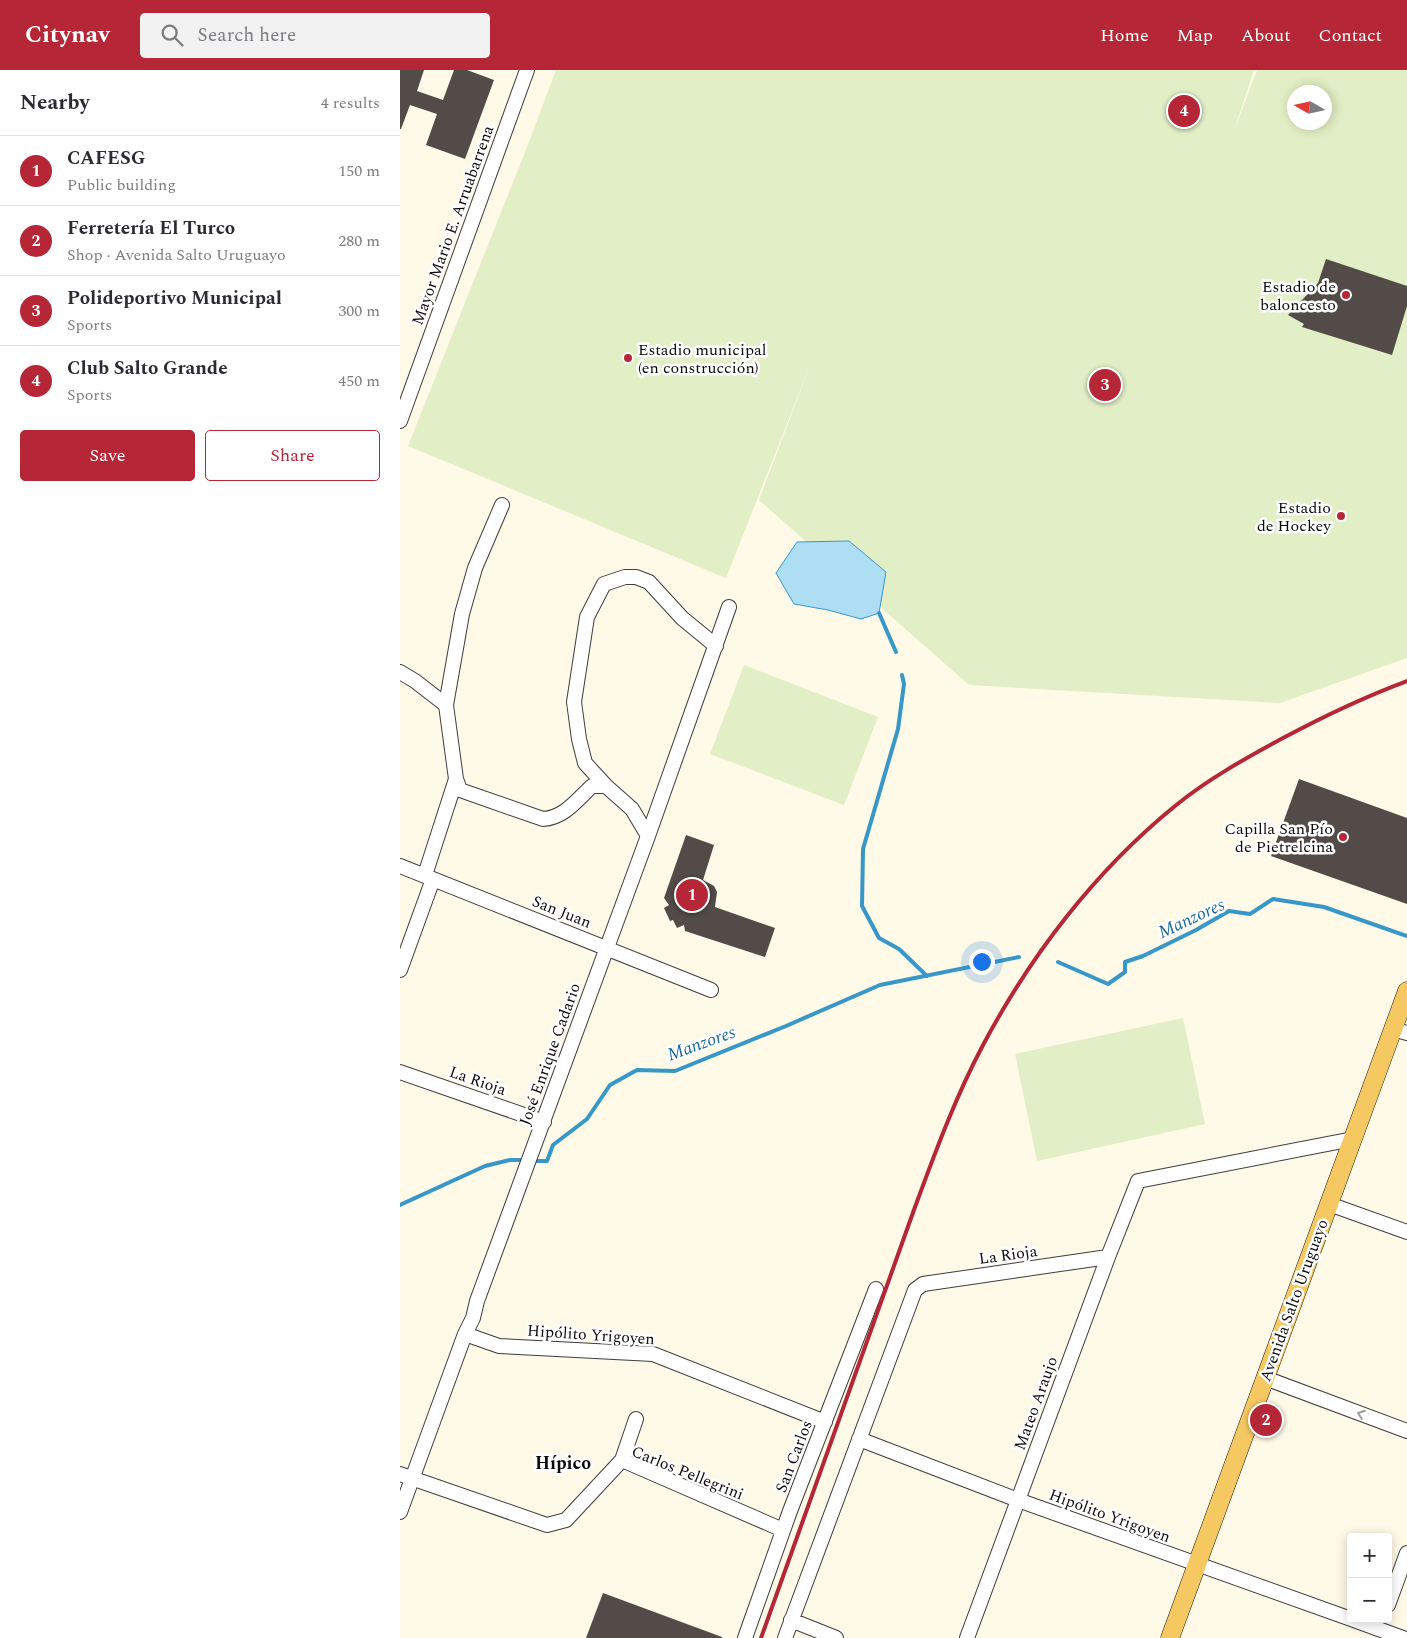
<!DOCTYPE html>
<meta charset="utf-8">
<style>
body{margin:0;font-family:Spectral,serif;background:#f2f2f3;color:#2b2b33}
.controls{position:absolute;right:15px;bottom:15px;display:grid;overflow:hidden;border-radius:5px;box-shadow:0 2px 12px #0003}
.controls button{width:45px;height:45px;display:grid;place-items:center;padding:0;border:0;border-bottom:1px solid #e1e1e2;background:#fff;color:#2b2b33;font:25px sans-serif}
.compass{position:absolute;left:887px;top:15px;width:45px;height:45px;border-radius:50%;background:#fff;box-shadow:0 2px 12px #0003;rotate:279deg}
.you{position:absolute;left:581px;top:891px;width:18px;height:18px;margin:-12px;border:4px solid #fff;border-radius:50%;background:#1a73e8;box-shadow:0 0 0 8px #1a73e833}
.badge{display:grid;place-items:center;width:32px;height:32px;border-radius:50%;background:#b52736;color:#fff;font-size:16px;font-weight:700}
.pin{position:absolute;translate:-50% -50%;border:2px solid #fff;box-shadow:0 1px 5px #0006}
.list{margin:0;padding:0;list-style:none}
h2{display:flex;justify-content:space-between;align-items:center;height:65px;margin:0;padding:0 20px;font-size:21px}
h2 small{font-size:16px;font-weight:400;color:#7c7c81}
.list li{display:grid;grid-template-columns:32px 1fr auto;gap:15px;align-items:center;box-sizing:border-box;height:70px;padding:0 20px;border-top:1px solid #e1e1e2}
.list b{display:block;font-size:19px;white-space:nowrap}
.list p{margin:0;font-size:16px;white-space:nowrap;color:#7c7c81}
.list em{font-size:16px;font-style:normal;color:#7c7c81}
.actions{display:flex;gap:10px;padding:15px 20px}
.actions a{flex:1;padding:11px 0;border:1px solid #b52736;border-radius:5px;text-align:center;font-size:18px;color:#b52736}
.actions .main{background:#b52736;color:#fff}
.icon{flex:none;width:28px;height:28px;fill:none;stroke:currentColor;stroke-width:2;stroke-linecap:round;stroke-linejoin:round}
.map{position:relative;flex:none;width:1007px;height:1568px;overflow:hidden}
header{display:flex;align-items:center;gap:30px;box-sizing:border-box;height:70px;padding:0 25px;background:#b52736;color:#fff}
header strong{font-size:24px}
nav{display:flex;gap:28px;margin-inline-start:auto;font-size:18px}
.search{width:350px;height:45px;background:#f2f2f3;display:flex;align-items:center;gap:12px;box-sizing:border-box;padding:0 18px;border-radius:5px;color:#7c7c81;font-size:19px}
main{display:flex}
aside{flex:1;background:#fff}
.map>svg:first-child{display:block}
</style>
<header>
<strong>Citynav</strong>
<div class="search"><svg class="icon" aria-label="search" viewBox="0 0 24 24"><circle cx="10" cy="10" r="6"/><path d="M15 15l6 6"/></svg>Search here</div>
<nav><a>Home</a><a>Map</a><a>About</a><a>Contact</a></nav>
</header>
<main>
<aside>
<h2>Nearby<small>4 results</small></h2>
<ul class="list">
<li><span class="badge">1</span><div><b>CAFESG</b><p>Public building</p></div><em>150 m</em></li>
<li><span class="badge">2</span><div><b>Ferretería El Turco</b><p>Shop · Avenida Salto Uruguayo</p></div><em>280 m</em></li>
<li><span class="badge">3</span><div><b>Polideportivo Municipal</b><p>Sports</p></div><em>300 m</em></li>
<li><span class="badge">4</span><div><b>Club Salto Grande</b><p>Sports</p></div><em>450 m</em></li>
</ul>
<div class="actions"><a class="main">Save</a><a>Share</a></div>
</aside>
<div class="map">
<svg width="1007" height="1568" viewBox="0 0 1007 1568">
<rect width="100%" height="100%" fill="#fff9e7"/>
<!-- pitch -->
<path fill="#e2eec5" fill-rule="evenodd" d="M 156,0 L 854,0 L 834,61 L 857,0 L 1007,0 L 1007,588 L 880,633 L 569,615 L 359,430 L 413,288 L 326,508 L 8,376 L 129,72 ZM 894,22 L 924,22 L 924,52 L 894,52 Z
M 344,595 L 478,647 L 444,735 L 310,684 Z
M 783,948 L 805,1054 L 637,1091 L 615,984 Z"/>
<!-- water -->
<path fill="#aedef4" stroke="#3797c9" d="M 449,471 L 486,502 L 479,543 L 461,549 L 428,540 L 394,534 L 376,503 L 397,472 Z"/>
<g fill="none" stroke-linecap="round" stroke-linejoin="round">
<!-- stream -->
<path stroke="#3797c9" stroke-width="4" d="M 479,543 L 496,582
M 502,605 L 504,614 L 498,659 L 463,779 L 462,836 L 479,868 L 499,879 L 527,906
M 658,892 L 708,914 L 725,902 L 725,892 L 743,886 L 796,860 L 829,841 L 850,844 L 873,829 L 924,837 L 1007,866
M 133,1091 L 147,1091 L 153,1075 L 187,1049 L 210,1015 L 237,1000 L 275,1001 L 386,956 L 480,915 L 619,887
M 0,1135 L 85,1096 L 110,1090 L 126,1090"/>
</g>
<!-- building -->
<path fill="#524b47" d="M 0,0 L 24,0 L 17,21 L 43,30 L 54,0 L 67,0 L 94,10 L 65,89 L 26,75 L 37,44 L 10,35 L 1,59 L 0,59 Z
M 926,189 L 1007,216 L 1007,236 L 992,285 L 902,257 L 904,254 L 888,245 L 918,213 Z
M 899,709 L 1007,748 L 1007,834 L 871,786 Z
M 286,765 L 314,775 L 303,810 L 314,816 L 317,822 L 315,837 L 375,858 L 365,887 L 285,861 L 284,855 L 277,858 L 273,850 L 270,851 L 264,838 L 269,835 L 264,828 Z
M 203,1523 L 322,1567 L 322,1568 L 186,1568 Z"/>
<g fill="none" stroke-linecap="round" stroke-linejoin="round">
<!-- minor casing -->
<g stroke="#3d3d3d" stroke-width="16">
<path id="minor" d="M 0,351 L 127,0
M 0,602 L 15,611 L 46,635
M 56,709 L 60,720 L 143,749 C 164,748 177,730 192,716 L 206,716 L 232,739 L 248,766
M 206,716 L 185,693 L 179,669 L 174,632 L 187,547 L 204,514 L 225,507 L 236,507 L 249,512 L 282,548 L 316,576
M 0,796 L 311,920
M 25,805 L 56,709 L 46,635 L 62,544 L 75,498 L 102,435
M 0,900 L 33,809
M 993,959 L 1007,963
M 0,1002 L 144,1052
M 929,1134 L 1007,1162
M 65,1264 L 99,1276 L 253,1284 L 425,1352
M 865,1308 L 1007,1361
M 459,1369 L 618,1430 L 951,1549
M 222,1390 L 236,1349
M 0,1404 L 147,1455 L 166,1450 L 222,1390 L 383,1460
M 0,1442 L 65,1264 L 73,1248 L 77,1231 L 248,766 L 329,537
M 988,1535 L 1007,1483
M 951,1549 L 1003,1568
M 391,1550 L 436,1568
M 345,1568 L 390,1441 L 476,1219
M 385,1568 L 515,1220 L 523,1214 L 708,1187
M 567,1568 L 708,1187 L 738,1111 L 953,1069"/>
</g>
<!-- major casing -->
<g stroke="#1b1b1b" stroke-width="19">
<path id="major" d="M 770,1568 L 1007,921"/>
</g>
<!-- minor -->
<use href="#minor" stroke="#fff" stroke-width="14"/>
<!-- major -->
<use href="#major" stroke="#f5c861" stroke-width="18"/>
<!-- rail -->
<path stroke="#b52736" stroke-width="4" d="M 361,1568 L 515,1137 C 535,1083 555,1028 582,977 C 630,886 695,801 775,736 C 808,709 846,688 883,668 C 924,646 964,627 1007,611"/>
</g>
<!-- one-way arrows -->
<defs><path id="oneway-chevron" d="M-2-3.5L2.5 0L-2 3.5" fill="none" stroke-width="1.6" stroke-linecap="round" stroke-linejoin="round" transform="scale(1.25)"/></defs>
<use stroke="#9d9d9d" href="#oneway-chevron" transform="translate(961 1344) rotate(-160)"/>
<!-- markers -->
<g fill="#b52736" stroke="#fff" stroke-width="2">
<circle cx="946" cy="225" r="5"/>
<circle cx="228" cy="288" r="5"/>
<circle cx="941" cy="446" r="5"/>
<circle cx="943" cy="767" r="5"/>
</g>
<g text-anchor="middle" stroke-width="5" stroke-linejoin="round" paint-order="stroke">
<!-- street labels -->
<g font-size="16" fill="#0a0a0a" stroke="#fff">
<text transform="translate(52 155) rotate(-70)" y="6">Mayor Mario E. Arruabarrena</text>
<text transform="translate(162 841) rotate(22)" y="6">San Juan</text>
<text transform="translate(149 984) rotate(-70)" y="6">José Enrique Cadario</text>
<text transform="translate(78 1010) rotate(19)" y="6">La Rioja</text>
<text transform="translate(608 1184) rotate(-8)" y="6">La Rioja</text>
<text transform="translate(893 1230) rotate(-70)" y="6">Avenida Salto Uruguayo</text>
<text transform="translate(191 1264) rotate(4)" y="6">Hipólito Yrigoyen</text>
<text transform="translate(635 1333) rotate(-70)" y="6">Mateo Araujo</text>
<text transform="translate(393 1386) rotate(-69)" y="6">San Carlos</text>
<text transform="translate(288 1402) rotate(22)" y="6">Carlos Pellegrini</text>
<text transform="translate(710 1445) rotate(20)" y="6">Hipólito Yrigoyen</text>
</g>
<!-- poi labels -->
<g font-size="16" fill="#0a0a0a" stroke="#fff" text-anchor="end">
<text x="936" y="222">Estadio de<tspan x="936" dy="18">baloncesto</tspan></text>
<text x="238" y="285" text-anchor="start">Estadio municipal<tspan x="238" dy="18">(en construcción)</tspan></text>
<text x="931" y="443">Estadio<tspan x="931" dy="18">de Hockey</tspan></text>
<text x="933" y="764">Capilla San Pío<tspan x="933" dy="18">de Pietrelcina</tspan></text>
</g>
<!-- water labels -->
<g font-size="18" font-style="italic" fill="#186797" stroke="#fff">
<text transform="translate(791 848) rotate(-25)" y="6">Manzores</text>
<text transform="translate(301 973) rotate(-20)" y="6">Manzores</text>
</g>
<!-- neighbourhood labels -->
<g font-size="18" font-weight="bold" fill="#0a0a0a" stroke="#fff">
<text x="163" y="1399">Hípico</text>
</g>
</g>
</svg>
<div class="controls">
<button>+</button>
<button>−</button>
</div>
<svg class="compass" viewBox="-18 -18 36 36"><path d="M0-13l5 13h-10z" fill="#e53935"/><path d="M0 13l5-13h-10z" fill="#7c7c81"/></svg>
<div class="you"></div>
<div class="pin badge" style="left:292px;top:825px">1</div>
<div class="pin badge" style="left:866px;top:1350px">2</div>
<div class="pin badge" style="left:705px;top:315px">3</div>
<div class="pin badge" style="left:784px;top:41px">4</div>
</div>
</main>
